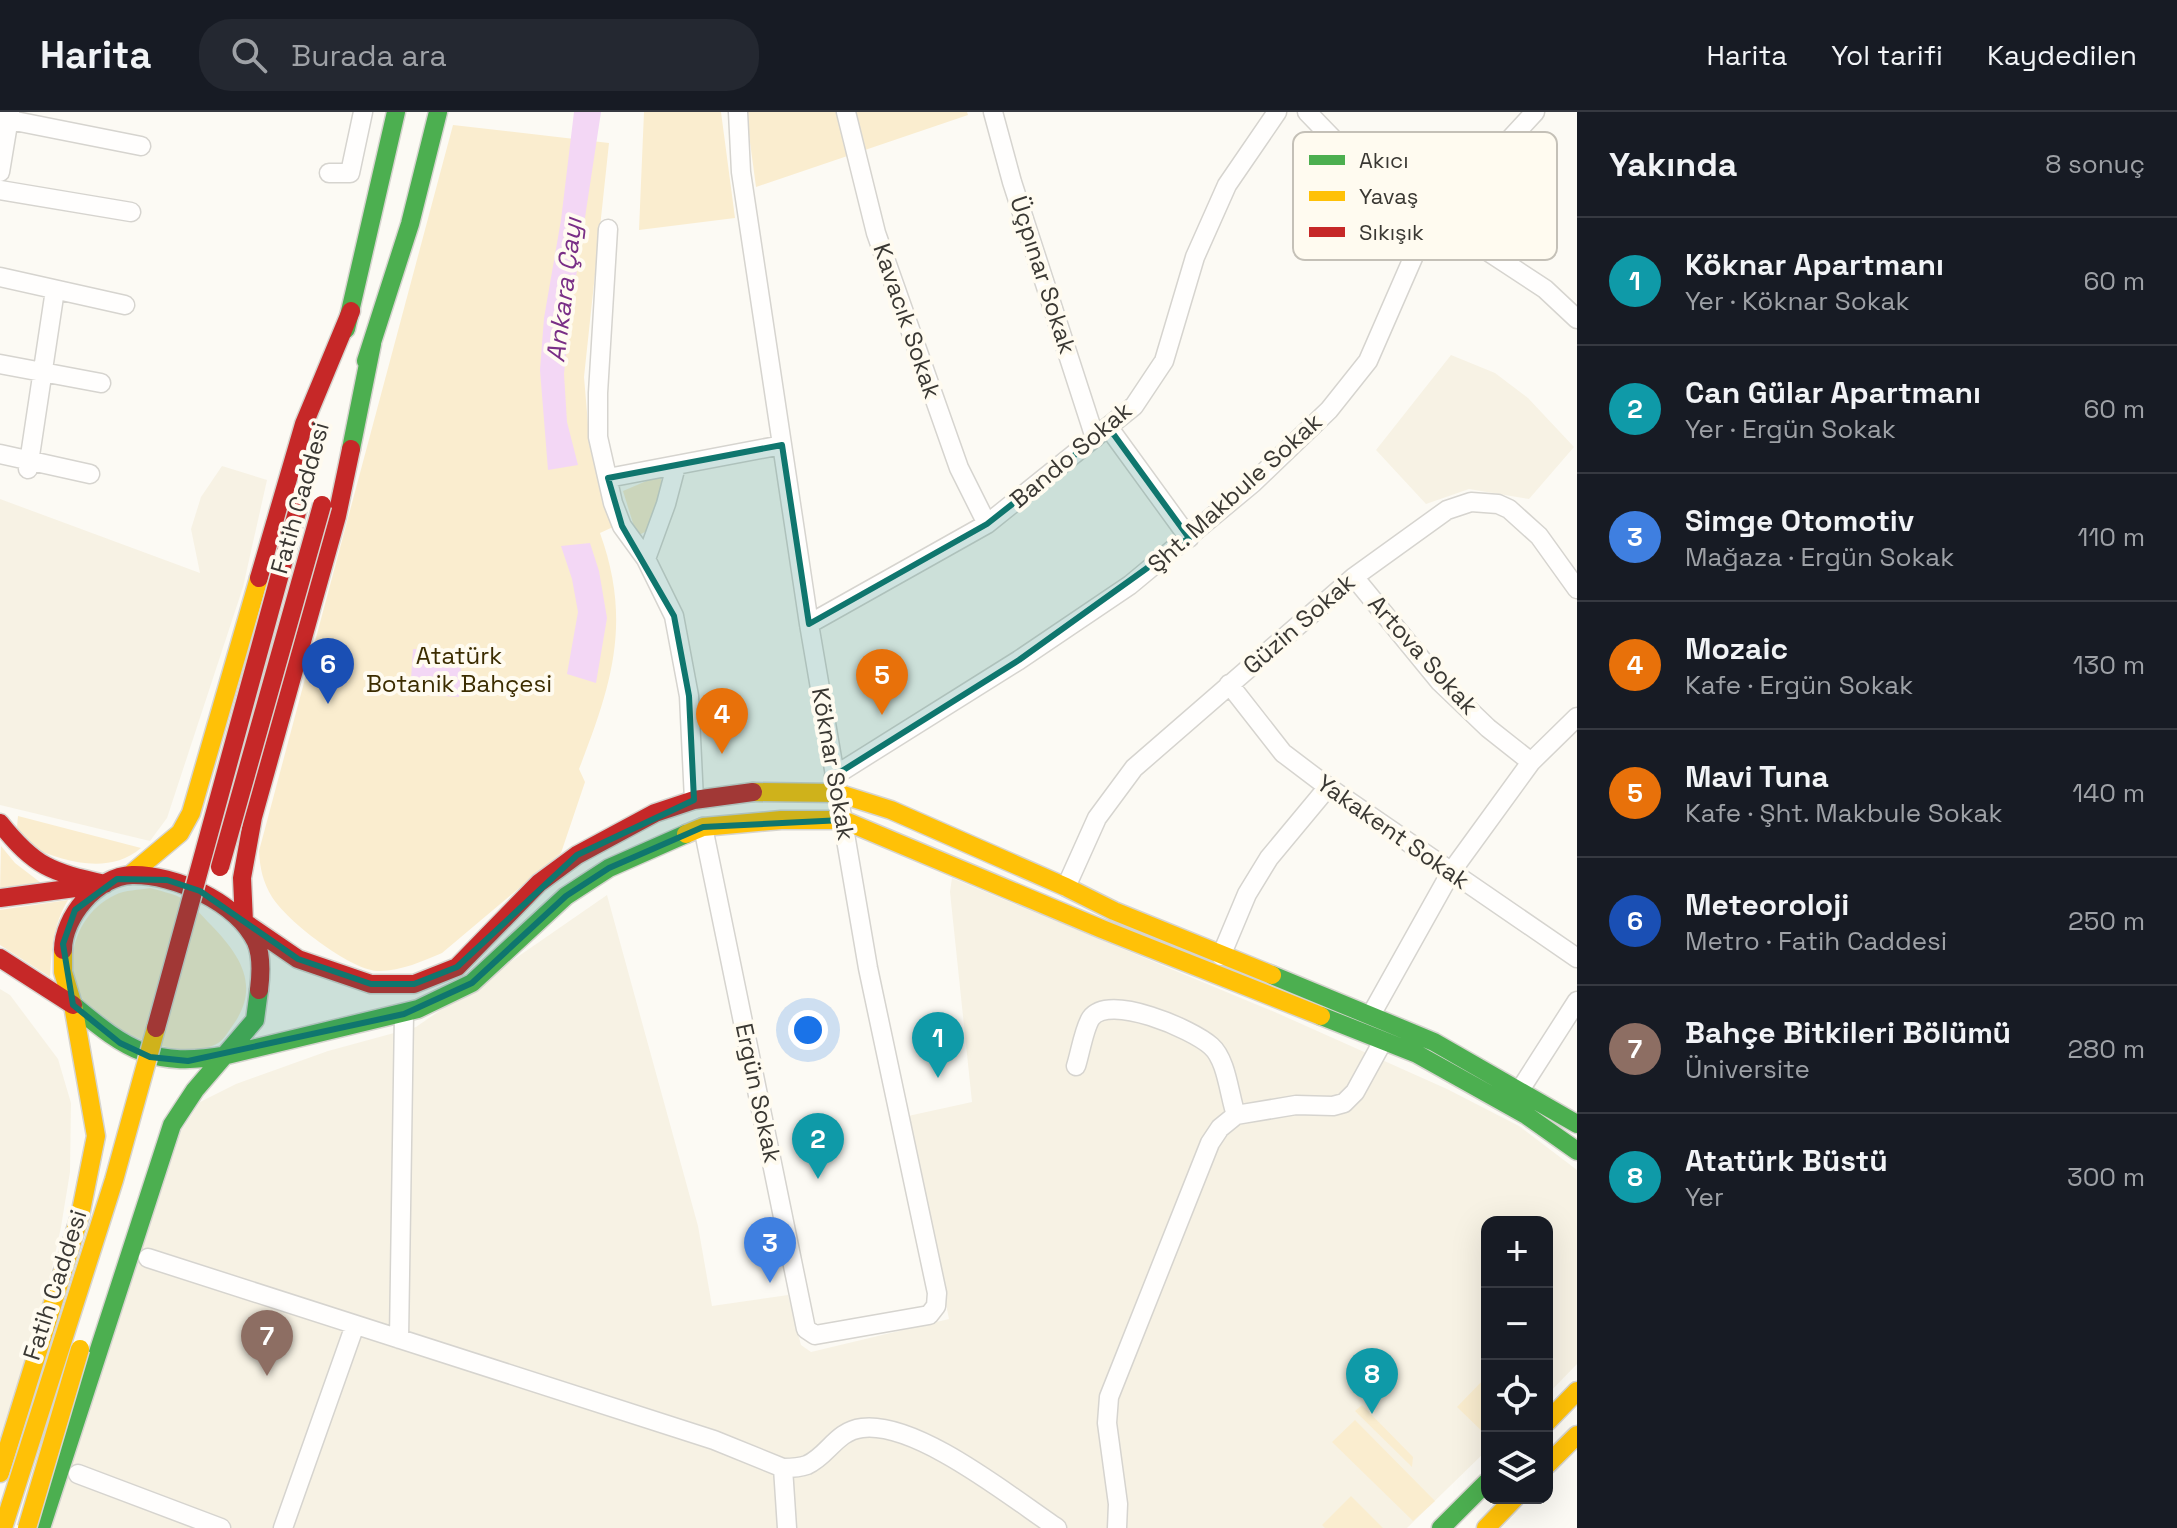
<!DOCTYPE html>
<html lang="tr">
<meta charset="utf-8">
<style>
body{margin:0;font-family:"Space Grotesk",sans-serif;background:#242831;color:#f1f3f6}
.controls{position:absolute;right:24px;bottom:24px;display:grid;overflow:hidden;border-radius:16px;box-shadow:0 8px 32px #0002}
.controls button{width:72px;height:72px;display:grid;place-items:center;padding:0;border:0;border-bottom:2px solid #363941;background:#171b24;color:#f1f3f6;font:40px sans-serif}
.you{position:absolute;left:808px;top:918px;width:28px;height:28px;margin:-20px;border:6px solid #fff;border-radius:50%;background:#1a73e8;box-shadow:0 0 0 12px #1a73e833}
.badge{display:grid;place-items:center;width:52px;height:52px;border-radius:50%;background:#2563eb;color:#fff;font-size:26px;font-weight:700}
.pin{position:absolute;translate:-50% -66px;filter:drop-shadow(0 2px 4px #0008)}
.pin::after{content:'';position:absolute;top:42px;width:28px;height:24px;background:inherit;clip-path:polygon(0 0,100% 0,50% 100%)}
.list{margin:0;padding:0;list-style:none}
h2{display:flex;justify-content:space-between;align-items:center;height:104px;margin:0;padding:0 32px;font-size:34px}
h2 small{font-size:26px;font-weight:400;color:#9ea1a6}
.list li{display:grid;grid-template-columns:52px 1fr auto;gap:24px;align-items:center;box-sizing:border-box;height:128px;padding:0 32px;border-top:2px solid #363941}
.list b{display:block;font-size:30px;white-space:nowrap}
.list p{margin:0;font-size:26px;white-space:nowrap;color:#9ea1a6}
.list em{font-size:26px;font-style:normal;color:#9ea1a6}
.icon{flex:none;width:44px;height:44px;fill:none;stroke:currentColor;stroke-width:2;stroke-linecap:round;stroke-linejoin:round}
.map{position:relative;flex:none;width:1577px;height:1416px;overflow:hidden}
header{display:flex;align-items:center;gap:48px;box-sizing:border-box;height:112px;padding:0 40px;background:#171b24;border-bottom:2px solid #363941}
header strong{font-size:38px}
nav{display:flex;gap:44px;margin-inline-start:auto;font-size:28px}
.search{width:560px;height:72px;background:#242831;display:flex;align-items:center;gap:20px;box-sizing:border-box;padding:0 28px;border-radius:32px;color:#9ea1a6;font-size:30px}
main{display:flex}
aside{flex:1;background:#171b24}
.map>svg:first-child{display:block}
</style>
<header>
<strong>Harita</strong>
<div class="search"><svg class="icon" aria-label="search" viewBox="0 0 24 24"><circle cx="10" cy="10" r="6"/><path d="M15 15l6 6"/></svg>Burada ara</div>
<nav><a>Harita</a><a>Yol tarifi</a><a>Kaydedilen</a></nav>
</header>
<main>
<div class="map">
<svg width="1577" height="1416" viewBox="0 0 1577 1416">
<rect width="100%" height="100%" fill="#fcfaf4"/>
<!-- built -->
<path fill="#f7f2e4" d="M 1451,243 L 1495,261 L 1528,286 L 1574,335 L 1529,387 L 1469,377 L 1426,392 L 1376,338 Z
M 222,354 L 267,368 L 243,475 L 167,706 L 150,729 L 0,693 L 0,387 L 200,461 L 191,417 L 201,385 Z
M 952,766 L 1277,901 L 1447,977 L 1519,1014 L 1577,1058 L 1577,1252 L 1547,1283 L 1547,1110 L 1487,1110 L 1487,1338 L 1407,1416 L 50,1416 L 181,1019 L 200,990 L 236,972 L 328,939 L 416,915 L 607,783 L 698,1114 L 712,1194 L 788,1183 L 801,1233 L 811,1240 L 949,1207 L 908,1004 L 972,990 L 950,780 Z
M 0,877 L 10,883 L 58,947 L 71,991 L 70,1060 L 61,1115 L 47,1179 L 0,1325 Z"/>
<!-- green -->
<path fill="#faedcf" d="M 644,0 L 721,0 L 735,106 L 639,118 Z
M 746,0 L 967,0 L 968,3 L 756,75 Z
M 453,13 L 609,31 L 584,265 L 590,336 L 613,415 L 600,421 C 632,510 612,572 579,657 L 585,670 L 561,741 L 442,841 C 423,849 399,860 377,859 C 349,857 287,809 272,785 C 263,770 260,757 259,739 Z
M 661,366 L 664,380 L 647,419 L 637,424 L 623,379 L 651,367 Z
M 18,704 L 141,736 C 108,764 63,749 28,734 L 17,715 Z
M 1,734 L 15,751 L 45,774 L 0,780 Z
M 150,776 C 160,779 171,781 179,785 C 191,790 202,804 211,813 C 240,843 261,874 233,913 C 229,918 226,924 222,928 C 190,956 101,918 82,886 C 60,849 78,800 115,783 C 125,778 139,778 150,776 Z
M 68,788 C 53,813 52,836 50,865 L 0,833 L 0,798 Z
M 1487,1264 L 1487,1324 L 1457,1295 Z
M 1362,1293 L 1413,1345 L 1412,1355 L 1355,1299 Z
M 1355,1308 L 1435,1389 L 1413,1409 L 1332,1330 Z
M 1351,1384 L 1383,1416 L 1325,1416 L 1322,1413 Z"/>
<!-- water -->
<path fill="#f3d7f5" d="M 574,0 L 601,0 L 571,198 L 564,262 L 567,310 L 578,353 L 548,358 L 540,258 L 544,206 L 561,108 Z
M 590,431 L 599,459 L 607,506 L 596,571 L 567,562 L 578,500 L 572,467 L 561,434 Z
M 413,537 L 431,538 L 438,544 L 443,539 L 462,541 L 459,585 L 410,582 Z"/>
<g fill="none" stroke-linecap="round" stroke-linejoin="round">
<!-- street casing -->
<g stroke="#d6d4cf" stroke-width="21">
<path id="street" d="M 846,0 L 876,121 L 959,356 L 987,412
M 993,0 L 1012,70 L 1095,326
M 1307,0 L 1340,34 L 1395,83 L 1437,106 L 1545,177 L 1577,207
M 0,6 L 141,34
M 0,60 L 10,0
M 329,61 L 350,61 L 363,0
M 0,78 L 131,100
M 608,117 L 598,281 L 598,325 L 613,391 L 622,414 L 646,447 L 674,504 L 689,584 L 694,688
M 0,165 L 125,193
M 0,252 L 101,271
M 1109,316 L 1189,426
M 0,342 L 90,362
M 28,357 L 55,178
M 608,366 L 782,333
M 646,447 L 666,392 L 676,354
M 1354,465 L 1440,570 L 1488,616 L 1531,650
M 809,512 L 987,412 L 1134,294 L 1164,249 L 1195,145 L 1227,73 L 1277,0
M 1229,572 L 1283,641 L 1328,675 L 1577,846
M 834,664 L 1019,548 L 1130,473 L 1253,371 L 1329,298 L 1368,249 L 1416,139 L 1437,106 L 1535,0
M 703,715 L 806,1217 L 815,1223 L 929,1203 L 936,1194 L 937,1181 L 868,856 L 809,512 L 741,60 L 738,0
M 1066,775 L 1097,706 L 1134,656 L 1354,465 L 1447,398 L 1471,390 L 1498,392 L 1509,397 L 1539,424 L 1577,477
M 1221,844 L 1247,782 L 1269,746 L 1328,675
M 1371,903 L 1451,760 L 1531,650 L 1577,605
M 1076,954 C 1080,942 1084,916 1091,906 C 1109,881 1192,917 1211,934 C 1227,948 1229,983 1236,1003
M 1520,978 L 1577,889
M 148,1146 L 714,1328 L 783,1356 L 787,1416
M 399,1227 L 404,902
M 783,1356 C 791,1356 799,1356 807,1353 C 828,1344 836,1319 862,1316 C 917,1309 1012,1386 1057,1416
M 78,1362 L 221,1416
M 283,1416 L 355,1213
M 1117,1416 L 1118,1392 L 1107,1311 L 1109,1285 L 1210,1031 L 1220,1016 L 1236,1003 L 1296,993 L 1333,994 L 1344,991 L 1355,980 L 1383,929"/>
</g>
<!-- fast casing -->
<g stroke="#d6d4cf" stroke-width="21">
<path id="fast" d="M 346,217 L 396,0
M 366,249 L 410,112 L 438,0
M 351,337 L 372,232
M 1272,863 L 1434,930 L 1577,1012
M 73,893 C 128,939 154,956 227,943
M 1321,904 L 1417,942 L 1526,1003 L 1577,1039
M 227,943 L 418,897 L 472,871 L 566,784 L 609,756 L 686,722
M 41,1416 L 172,1013 L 195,978 L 255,908 L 259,878
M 1441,1416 L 1487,1370"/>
</g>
<!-- slow casing -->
<g stroke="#d6d4cf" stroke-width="21">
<path id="slow" d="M 753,680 L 837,681 L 891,698 L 1066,775 L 1114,799 L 1272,863
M 686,722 L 703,715 L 781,708 L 843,708 L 1102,817 L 1321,904
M 130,763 L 180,721 L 191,701 L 259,466
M 1547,1310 L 1577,1279
M 1547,1353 L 1577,1323
M 0,1361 L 80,1104 L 96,1024 L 73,893 L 63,860 L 63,838
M 1486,1416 L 1515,1386"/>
</g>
<!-- jam casing -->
<g stroke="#d6d4cf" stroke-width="21">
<path id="jam" d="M 259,466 L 304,312 L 351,199
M 0,711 C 35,755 51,760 105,772
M 0,786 L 90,774
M 244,810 L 298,847 L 371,872 L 414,872 L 457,855 L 539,771 L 577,743 L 655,701 L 694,688 L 753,680
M 244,810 L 242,766 L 253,705 L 337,404 L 351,337
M 63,838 C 63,805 97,764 132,763 C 174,762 237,790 256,830 C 262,844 261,862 259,878
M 0,846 L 73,893"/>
</g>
<!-- street -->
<use href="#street" stroke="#fffefd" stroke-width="18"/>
<!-- fast -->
<use href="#fast" stroke="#4caf50" stroke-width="18"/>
<!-- slow -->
<use href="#slow" stroke="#ffc107" stroke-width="18"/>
<!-- jam -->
<use href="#jam" stroke="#c62828" stroke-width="18"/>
<!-- slow-bridge casing -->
<g stroke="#d6d4cf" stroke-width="21" stroke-linecap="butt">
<path id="slow-bridge" d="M 3,1416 L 114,1068 L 156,916
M 27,1416 L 80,1237"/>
</g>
<!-- jam-bridge casing -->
<g stroke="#d6d4cf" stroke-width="21" stroke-linecap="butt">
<path id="jam-bridge" d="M 220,755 L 322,393
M 156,916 L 300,389"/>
</g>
<!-- slow-bridge -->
<use href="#slow-bridge" stroke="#ffc107" stroke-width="18"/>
<!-- jam-bridge -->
<use href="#jam-bridge" stroke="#c62828" stroke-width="18"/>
</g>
<!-- marked area -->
<path fill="#0f766e" fill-opacity="0.2" stroke="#0f766e" stroke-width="6" stroke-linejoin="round" d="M 1109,316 L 1189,426 L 1019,548 L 834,664 L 843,708 L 703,715 L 609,756 L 566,784 L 472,871 L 404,902 L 188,949 L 150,945 L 120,931 L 73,893 L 63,832 L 75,798 L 117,767 L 167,768 L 200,779 L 298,847 L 371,872 L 414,872 L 457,855 L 577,743 L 694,688 L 689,584 L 674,504 L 622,414 L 608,366 L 782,333 L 809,512 L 987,412 Z"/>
<g text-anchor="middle" stroke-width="8" stroke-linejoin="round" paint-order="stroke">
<!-- street labels -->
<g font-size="24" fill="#3a3833" stroke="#fffbf0">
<text transform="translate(1043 163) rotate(72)" y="8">Üçpınar Sokak</text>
<text transform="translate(907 209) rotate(71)" y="8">Kavacık Sokak</text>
<text transform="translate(1071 343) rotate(-40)" y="8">Bando Sokak</text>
<text transform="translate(1235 381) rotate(-42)" y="8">Şht. Makbule Sokak</text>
<text transform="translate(300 386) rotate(-74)" y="8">Fatih Caddesi</text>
<text transform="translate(1299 512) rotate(-41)" y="8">Güzin Sokak</text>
<text transform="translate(1423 543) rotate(48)" y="8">Artova Sokak</text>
<text transform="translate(833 652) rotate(80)" y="8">Köknar Sokak</text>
<text transform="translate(1393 720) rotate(35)" y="8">Yakakent Sokak</text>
<text transform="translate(758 981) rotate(78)" y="8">Ergün Sokak</text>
<text transform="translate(55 1173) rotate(-72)" y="8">Fatih Caddesi</text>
</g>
<!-- park labels -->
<g font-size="24" fill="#3b2c00" stroke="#fffbf0">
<text x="459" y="552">Atatürk<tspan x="459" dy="28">Botanik Bahçesi</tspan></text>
</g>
<!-- water labels -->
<g font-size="26" font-style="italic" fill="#792e86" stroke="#fffbf0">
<text transform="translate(564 178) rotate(-83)" y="9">Ankara Çayı</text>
</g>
</g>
<!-- legend -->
<rect x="1293" y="20" width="264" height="128" rx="12" fill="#fffbf0" stroke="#c4c0b7" stroke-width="2"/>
<rect x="1309" y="43" width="36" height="10" fill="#4caf50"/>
<rect x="1309" y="79" width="36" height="10" fill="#ffc107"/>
<rect x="1309" y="115" width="36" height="10" fill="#c62828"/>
<g font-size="22" fill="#3a3833">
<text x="1359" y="56">Akıcı</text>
<text x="1359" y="92">Yavaş</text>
<text x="1359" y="128">Sıkışık</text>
</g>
</svg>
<div class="controls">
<button>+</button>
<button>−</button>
<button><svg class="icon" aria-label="locate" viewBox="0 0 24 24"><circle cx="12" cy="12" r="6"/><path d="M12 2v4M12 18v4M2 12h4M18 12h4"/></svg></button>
<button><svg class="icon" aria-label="layers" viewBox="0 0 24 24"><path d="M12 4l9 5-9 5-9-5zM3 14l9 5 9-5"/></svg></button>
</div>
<div class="you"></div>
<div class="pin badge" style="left:938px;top:966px;background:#0f9aa8">1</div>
<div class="pin badge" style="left:818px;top:1067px;background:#0f9aa8">2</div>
<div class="pin badge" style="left:770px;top:1171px;background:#3f7fe0">3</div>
<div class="pin badge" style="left:722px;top:642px;background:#e8710a">4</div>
<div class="pin badge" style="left:882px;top:603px;background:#e8710a">5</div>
<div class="pin badge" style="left:328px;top:592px;background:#1a4fb4">6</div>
<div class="pin badge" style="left:267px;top:1264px;background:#8d6e63">7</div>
<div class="pin badge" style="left:1372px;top:1302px;background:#0f9aa8">8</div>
</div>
<aside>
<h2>Yakında<small>8 sonuç</small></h2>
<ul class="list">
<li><span class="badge" style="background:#0f9aa8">1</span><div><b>Köknar Apartmanı</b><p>Yer · Köknar Sokak</p></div><em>60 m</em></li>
<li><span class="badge" style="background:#0f9aa8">2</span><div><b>Can Gülar Apartmanı</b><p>Yer · Ergün Sokak</p></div><em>60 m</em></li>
<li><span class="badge" style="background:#3f7fe0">3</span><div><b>Simge Otomotiv</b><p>Mağaza · Ergün Sokak</p></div><em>110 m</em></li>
<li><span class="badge" style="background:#e8710a">4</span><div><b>Mozaic</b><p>Kafe · Ergün Sokak</p></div><em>130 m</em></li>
<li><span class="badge" style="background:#e8710a">5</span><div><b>Mavi Tuna</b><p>Kafe · Şht. Makbule Sokak</p></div><em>140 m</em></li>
<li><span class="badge" style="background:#1a4fb4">6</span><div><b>Meteoroloji</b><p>Metro · Fatih Caddesi</p></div><em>250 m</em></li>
<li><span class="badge" style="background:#8d6e63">7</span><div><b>Bahçe Bitkileri Bölümü</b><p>Üniversite</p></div><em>280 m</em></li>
<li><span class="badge" style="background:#0f9aa8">8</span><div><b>Atatürk Büstü</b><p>Yer</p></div><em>300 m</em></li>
</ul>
</aside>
</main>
